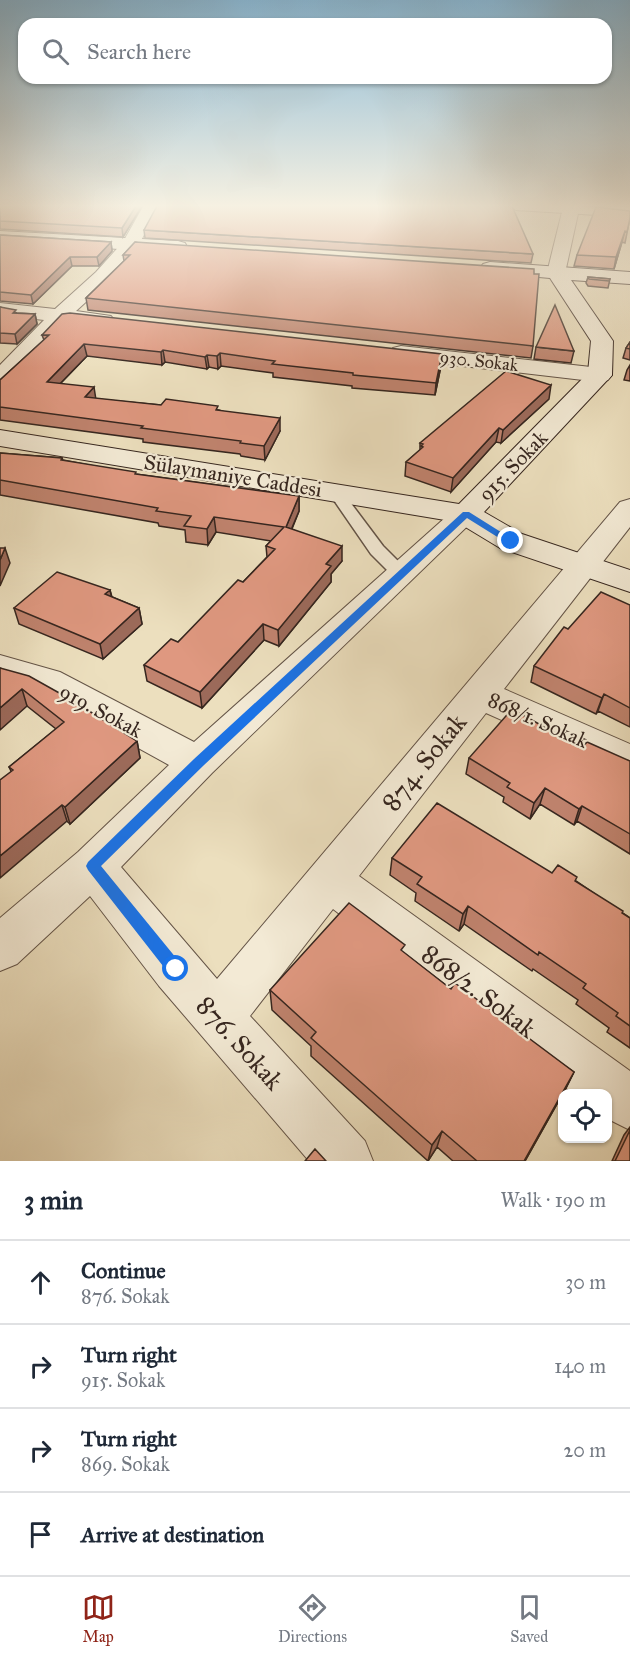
<!DOCTYPE html>
<meta charset="utf-8">
<style>
body{margin:0;font-family:"IM FELL Great Primer",serif;background:#f2f2f3;color:#1f2937}
.controls{position:absolute;right:18px;bottom:18px;display:grid;overflow:hidden;border-radius:12px;box-shadow:0 2px 4px #0004}
.controls button{width:54px;height:54px;display:grid;place-items:center;padding:0;border:0;border-bottom:2px solid #e0e1e3;background:#fff;color:#1f2937;font:30px sans-serif}
.stop{position:absolute;width:18px;height:18px;margin:-14px;border:4px solid #1a73e8;border-radius:50%;background:#fff}
.stop.end{background:#1a73e8;border-color:#fff;box-shadow:0 2px 6px #0008}
.list{margin:0;padding:0;list-style:none}
h2{display:flex;justify-content:space-between;align-items:center;height:78px;margin:0;padding:0 24px;font-size:26px}
h2 small{font-size:20px;font-weight:400;color:#747a83}
.list li{display:grid;grid-template-columns:39px 1fr auto;gap:18px;align-items:center;box-sizing:border-box;height:84px;padding:0 24px;border-top:2px solid #e0e1e3}
.list b{display:block;font-size:22px;white-space:nowrap}
.list p{margin:0;font-size:20px;white-space:nowrap;color:#747a83}
.list em{font-size:20px;font-style:normal;color:#747a83}
.icon{flex:none;width:33px;height:33px;fill:none;stroke:currentColor;stroke-width:2;stroke-linecap:round;stroke-linejoin:round}
.map{position:relative;flex:none;width:630px;height:1161px;overflow:hidden}
.search{position:absolute;background:#fff;box-shadow:0 2px 4px #0004;left:18px;right:18px;top:18px;height:66px;display:flex;align-items:center;gap:15px;box-sizing:border-box;padding:0 21px;border-radius:18px;color:#747a83;font-size:22px}
.sheet{height:414px;background:#fff}
nav{display:flex;justify-content:space-around;align-items:center;box-sizing:border-box;height:84px;border-top:2px solid #e0e1e3;background:#fff;font-size:16px;color:#747a83}
nav a{display:grid;justify-items:center;gap:3px}
nav .on{color:#8f2418}
.map>svg:first-child{display:block}
</style>
<div class="map">
<svg width="630" height="1161" viewBox="0 0 630 1161">
<rect width="100%" height="100%" fill="#ecdfbe"/>
<filter id="stains"><feTurbulence type="fractalNoise" baseFrequency=".00333" numOctaves="4"/><feColorMatrix values="0 0 0 0 .2 0 0 0 0 .09 0 0 0 0 .02 0 0 0 .5 -.17"/></filter>
<radialGradient id="worn" r=".72"><stop offset=".6" stop-color="#630" stop-opacity="0"/><stop offset="1" stop-color="#630" stop-opacity=".3"/></radialGradient>
<g fill="none" stroke-linecap="round" stroke-linejoin="round">
<!-- lane casing -->
<g stroke="#645447" stroke-width="3">
<path id="lane" d="M 336,489 L 341,490 L 383,546 L 407,570 L 409,574 L 407,578 L 395,578 L 371,554 L 329,493 Z"/>
</g>
<!-- street casing -->
<g stroke="#645447" stroke-width="2">
<path id="street" d="M 144,205 L 160,205 L 137,248 L 110,280 L 76,311 L 111,316 L 114,320 L 111,324 L 104,326 L 65,322 L 8,383 L 0,385 L 0,365 L 44,320 L 0,315 L 0,303 L 55,309 L 96,272 L 123,242 Z
M 548,205 L 576,205 L 579,209 L 565,273 L 563,277 L 549,277 L 547,273 L 562,212 L 550,208 Z
M 401,346 L 600,368 L 608,370 L 612,375 L 608,380 L 600,382 L 393,358 L 390,353 L 393,348 Z
M 630,499 L 630,527 L 504,689 L 630,744 L 630,777 L 486,713 L 359,876 L 630,1071 L 630,1130 L 608,1119 L 608,1094 L 574,1094 L 333,909 L 250,1016 L 365,1141 L 373,1161 L 309,1161 L 159,986 L 90,896 L 17,964 L 0,971 L 0,918 L 78,852 L 169,765 L 35,691 L 0,681 L 0,655 L 60,672 L 194,742 L 456,508 L 466,505 L 476,508 L 480,514 L 212,773 L 121,867 L 217,979 L 620,502 Z"/>
</g>
<!-- secondary casing -->
<g stroke="#36261f" stroke-width="2">
<path id="secondary" d="M 508,205 L 630,207 L 630,217 L 516,210 Z
M 0,231 L 178,241 L 185,243 L 187,247 L 185,251 L 178,253 L 0,241 Z
M 490,262 L 630,272 L 630,284 L 571,280 L 613,341 L 612,375 L 484,512 L 522,534 L 630,570 L 630,592 L 500,548 L 457,522 L 0,446 L 0,430 L 459,504 L 588,373 L 591,341 L 550,278 L 483,272 L 480,268 L 483,264 Z"/>
</g>
<!-- lane -->
<use href="#lane" fill="#f3ead5" fill-rule="evenodd"/>
<!-- street -->
<use href="#street" fill="#f3ead5" fill-rule="evenodd"/>
<!-- secondary -->
<use href="#secondary" fill="#f3ead5" fill-rule="evenodd"/>
</g>
<!-- wall -->
<path fill="#c0836e" stroke="#36261f" stroke-width="1.5" d="M 0,206 L 142,206 L 123,237 L 0,229 Z
M 630,218 L 625,243 L 622,242 L 614,269 L 574,266 L 577,255 Z
M 144,230 L 533,254 L 531,263 L 145,238 Z
M 0,235 L 111,242 L 112,251 L 99,266 L 72,266 L 33,304 L 0,301 Z
M 135,242 L 533,346 L 531,358 L 88,310 L 86,298 L 124,261 L 123,255 Z
M 588,277 L 610,279 L 608,288 L 588,286 L 586,283 Z
M 0,307 L 17,313 L 35,314 L 37,324 L 17,344 L 0,343 Z
M 42,335 L 442,354 L 441,366 L 435,395 L 352,388 L 352,386 L 273,377 L 273,373 L 221,366 L 218,369 L 209,367 L 207,369 L 165,362 L 162,365 L 87,356 L 61,383 L 96,399 L 161,405 L 219,410 L 280,431 L 265,460 L 241,456 L 240,454 L 143,442 L 143,439 L 0,420 L 0,380 L 44,340 Z
M 630,342 L 630,360 L 623,358 L 626,348 Z
M 536,347 L 574,351 L 571,363 L 534,359 Z
M 630,365 L 630,381 L 624,380 L 627,370 Z
M 549,399 L 501,443 L 496,442 L 451,492 L 405,476 L 406,462 L 420,450 L 420,443 Z
M 0,453 L 62,458 L 63,460 L 136,474 L 299,496 L 299,511 L 292,529 L 342,561 L 331,574 L 331,582 L 279,646 L 264,640 L 202,708 L 147,681 L 144,665 L 178,642 L 243,582 L 267,557 L 266,546 L 271,541 L 216,532 L 208,545 L 186,542 L 185,530 L 159,526 L 158,523 L 0,495 Z
M 110,590 L 112,597 L 139,608 L 142,624 L 103,659 L 19,624 L 14,608 Z
M 630,605 L 630,727 L 598,711 L 596,714 L 531,682 L 534,666 L 568,629 Z
M 0,668 L 137,741 L 140,758 L 70,824 L 11,771 L 9,767 L 56,729 L 27,706 Z
M 582,748 L 630,761 L 630,854 L 577,821 L 574,825 L 540,804 L 530,819 L 503,802 L 504,797 L 466,774 L 469,758 Z
M 392,858 L 552,873 L 576,881 L 630,918 L 630,1048 L 607,1032 L 609,1028 L 576,1004 L 578,1000 L 533,969 L 532,971 L 464,924 L 459,931 L 415,901 L 416,893 L 390,875 Z
M 404,953 L 451,989 L 574,1072 L 565,1090 L 562,1094 L 562,1095 L 525,1161 L 453,1161 L 437,1147 L 428,1161 L 311,1056 L 311,1046 L 272,1010 L 270,990 Z
M 630,1127 L 630,1161 L 612,1161 L 624,1135 Z"/>
<!-- shaded-wall -->
<path fill="#9c6a5a" stroke="#36261f" stroke-width="1.5" d="M 136,206 L 142,206 L 123,237 L 122,228 Z
M 625,231 L 622,242 L 614,269 L 616,257 Z
M 111,242 L 112,251 L 99,266 L 97,257 Z
M 70,257 L 72,266 L 33,304 L 31,295 Z
M 35,314 L 37,324 L 17,344 L 15,334 Z
M 84,344 L 87,356 L 50,394 L 47,382 Z
M 163,350 L 165,362 L 162,365 L 161,352 Z
M 220,353 L 221,366 L 218,369 L 217,356 Z
M 442,354 L 441,366 L 435,395 L 436,383 Z
M 207,355 L 209,367 L 207,369 L 205,357 Z
M 551,385 L 549,399 L 501,443 L 503,430 Z
M 94,387 L 96,400 L 85,397 Z
M 280,418 L 280,431 L 265,460 L 264,446 Z
M 499,428 L 496,442 L 451,492 L 453,478 Z
M 299,496 L 299,511 L 286,542 L 286,527 Z
M 214,517 L 216,532 L 208,545 L 207,529 Z
M 342,546 L 342,561 L 331,574 L 331,582 L 279,646 L 278,630 L 326,564 Z
M 5,548 L 10,563 L 0,586 L 0,560 Z
M 110,590 L 113,605 L 105,594 Z
M 139,608 L 142,624 L 103,659 L 100,644 Z
M 263,624 L 264,640 L 202,708 L 200,692 Z
M 22,689 L 27,706 L 0,730 L 0,708 Z
M 604,694 L 598,711 L 596,714 L 602,698 Z
M 137,741 L 140,758 L 70,824 L 65,807 Z
M 545,788 L 540,804 L 530,819 L 534,803 Z
M 62,805 L 67,821 L 0,878 L 0,856 Z
M 582,806 L 577,821 L 574,825 L 579,809 Z
M 468,906 L 464,924 L 459,931 L 463,914 Z
M 574,1072 L 565,1090 L 562,1094 L 562,1095 L 525,1161 L 524,1161 Z
M 442,1131 L 437,1147 L 428,1161 L 432,1145 Z"/>
<!-- building -->
<path fill="#df9880" stroke="#36261f" stroke-width="1.5" d="M 0,206 L 136,206 L 122,228 L 0,221 Z
M 157,206 L 512,206 L 533,254 L 144,230 Z
M 596,207 L 630,211 L 630,218 L 627,232 L 625,231 L 616,257 L 577,255 Z
M 0,235 L 111,242 L 97,257 L 70,257 L 31,295 L 0,292 Z
M 135,242 L 534,269 L 534,274 L 539,274 L 533,346 L 86,298 L 130,255 L 123,255 Z
M 588,277 L 610,279 L 609,281 L 589,279 Z
M 555,305 L 574,351 L 536,347 Z
M 0,307 L 16,310 L 13,313 L 35,314 L 15,334 L 0,333 Z
M 70,313 L 442,354 L 436,383 L 353,375 L 353,373 L 272,364 L 275,361 L 220,353 L 217,356 L 207,355 L 205,357 L 163,350 L 161,352 L 84,344 L 47,382 L 94,387 L 85,397 L 161,405 L 166,399 L 218,406 L 216,410 L 280,418 L 264,446 L 240,443 L 241,441 L 141,428 L 143,426 L 0,407 L 0,380 L 49,335 L 42,335 L 62,314 Z
M 630,342 L 630,349 L 626,348 Z
M 506,371 L 551,385 L 503,430 L 499,428 L 453,478 L 406,462 L 423,447 L 421,446 L 423,444 L 420,443 Z
M 0,453 L 62,458 L 61,460 L 136,472 L 135,474 L 299,496 L 286,527 L 342,546 L 326,564 L 331,566 L 278,630 L 263,624 L 200,692 L 144,665 L 171,639 L 178,642 L 238,580 L 243,582 L 275,549 L 266,546 L 284,527 L 214,517 L 207,529 L 184,526 L 191,516 L 156,511 L 158,508 L 0,480 Z
M 0,548 L 5,548 L 0,560 Z
M 57,572 L 110,590 L 105,594 L 139,608 L 100,644 L 14,608 Z
M 601,592 L 630,605 L 630,708 L 604,694 L 602,698 L 534,666 L 564,627 L 568,629 Z
M 0,668 L 29,676 L 70,699 L 137,741 L 65,807 L 62,805 L 0,856 L 0,780 L 13,770 L 9,767 L 64,722 L 22,689 L 0,708 Z
M 512,709 L 582,748 L 587,742 L 630,761 L 630,834 L 582,806 L 579,809 L 545,788 L 534,803 L 507,787 L 510,783 L 469,758 Z
M 437,803 L 552,873 L 558,865 L 577,877 L 575,881 L 623,911 L 622,913 L 630,918 L 630,1026 L 616,1016 L 618,1013 L 583,988 L 586,984 L 539,952 L 538,955 L 468,906 L 463,914 L 417,884 L 422,877 L 392,858 Z
M 349,903 L 405,945 L 401,950 L 451,989 L 455,983 L 574,1072 L 524,1161 L 477,1161 L 442,1131 L 432,1145 L 311,1038 L 316,1032 L 270,990 Z
M 630,1130 L 630,1161 L 615,1161 Z
M 315,1149 L 326,1161 L 305,1161 Z"/>
<!-- sky -->
<linearGradient id="sky" x2="0" y2="1"><stop stop-color="#88b7d4"/><stop offset="0.56" stop-color="#f6f1e2"/><stop offset="1" stop-color="#f6f1e2" stop-opacity="0"/></linearGradient>
<rect width="630" height="368" fill="url(#sky)"/>
<!-- route -->
<path fill="#1a73e8" d="M 463,512 L 469,512 L 515,541 L 507,543 L 467,518 L 203,766 L 101,866 L 181,964 L 183,969 L 181,975 L 176,977 L 170,975 L 88,870 L 86,866 L 88,862 L 194,759 Z"/>
<g text-anchor="middle" stroke-width="4.5" stroke-linejoin="round" paint-order="stroke">
<!-- far-street labels -->
<g font-size="18" fill="#36261f" stroke="#f3ead5">
<text transform="translate(479 361) rotate(6)" y="6">930. Sokak</text>
</g>
<!-- street labels -->
<g font-size="21" fill="#36261f" stroke="#f3ead5">
<text transform="translate(513 466) rotate(-46)" y="7">915. Sokak</text>
<text transform="translate(233 476) rotate(9)" y="7">Sülaymaniye Caddesi</text>
<text transform="translate(101 711) rotate(28)" y="7">919. Sokak</text>
<text transform="translate(538 720) rotate(24)" y="7">868/1. Sokak</text>
</g>
<!-- near-street labels -->
<g font-size="26" fill="#36261f" stroke="#f3ead5">
<text transform="translate(424 762) rotate(-51)" y="9">874. Sokak</text>
<text transform="translate(479 991) rotate(37)" y="9">868/2. Sokak</text>
<text transform="translate(240 1043) rotate(48)" y="9">876. Sokak</text>
</g>
</g>
<rect width="100%" height="100%" filter="url(#stains)"/>
<rect width="100%" height="100%" fill="url(#worn)"/>
</svg>
<div class="controls">
<button><svg class="icon" aria-label="locate" viewBox="0 0 24 24"><circle cx="12" cy="12" r="6"/><path d="M12 2v4M12 18v4M2 12h4M18 12h4"/></svg></button>
</div>
<div class="stop" style="left:176px;top:969px"></div>
<div class="stop end" style="left:511px;top:541px"></div>
<div class="search"><svg class="icon" aria-label="search" viewBox="0 0 24 24"><circle cx="10" cy="10" r="6"/><path d="M15 15l6 6"/></svg>Search here</div>
</div>
<section class="sheet">
<h2>3 min<small>Walk · 190 m</small></h2>
<ul class="list">
<li><svg class="icon" aria-label="ahead" viewBox="0 0 24 24"><path d="M12 20V5M6 11l6-6 6 6"/></svg><div><b>Continue</b><p>876. Sokak</p></div><em>30 m</em></li>
<li><svg class="icon" aria-label="right" viewBox="0 0 24 24"><path d="M7 20v-9h11M14 6l5 5-5 5"/></svg><div><b>Turn right</b><p>915. Sokak</p></div><em>140 m</em></li>
<li><svg class="icon" aria-label="right" viewBox="0 0 24 24"><path d="M7 20v-9h11M14 6l5 5-5 5"/></svg><div><b>Turn right</b><p>869. Sokak</p></div><em>20 m</em></li>
<li><svg class="icon" aria-label="arrive" viewBox="0 0 24 24"><path d="M6 21V4h12l-3 4 3 4H6"/></svg><div><b>Arrive at destination</b></div></li>
</ul>
</section>
<nav>
<a class="on"><svg class="icon" aria-label="map" viewBox="0 0 24 24"><path d="M3 6l6-2 6 2 6-2v14l-6 2-6-2-6 2zM9 4v14M15 6v14"/></svg>Map</a>
<a><svg class="icon" aria-label="directions" viewBox="0 0 24 24"><path d="M12 3l9 9-9 9-9-9zM9 14v-3h6M13 9l2 2-2 2"/></svg>Directions</a>
<a><svg class="icon" aria-label="saved" viewBox="0 0 24 24"><path d="M7 4h10v16l-5-4-5 4z"/></svg>Saved</a>
</nav>
